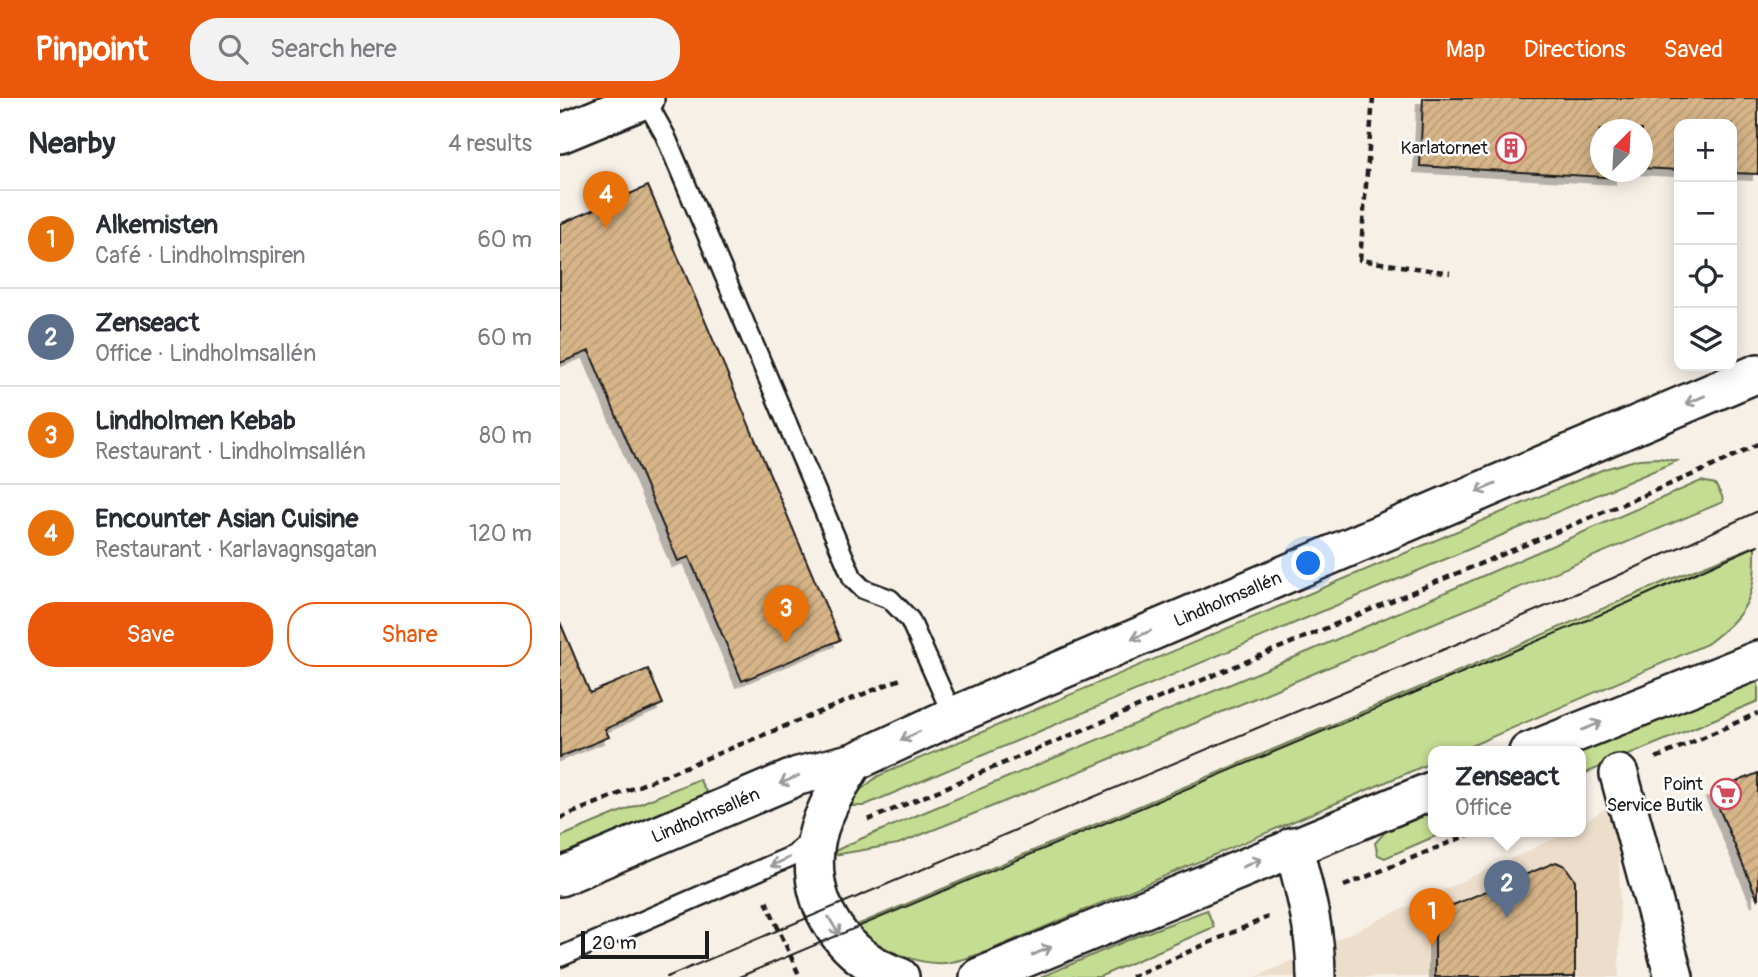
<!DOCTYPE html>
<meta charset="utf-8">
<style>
body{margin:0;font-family:Pangolin,sans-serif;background:#f2f2f3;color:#2b2b33}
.controls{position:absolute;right:21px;top:21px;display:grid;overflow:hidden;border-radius:14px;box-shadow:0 4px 18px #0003}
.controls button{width:63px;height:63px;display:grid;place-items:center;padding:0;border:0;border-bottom:2px solid #e1e1e2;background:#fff;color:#2b2b33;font:35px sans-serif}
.compass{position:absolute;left:1030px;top:21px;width:63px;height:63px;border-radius:50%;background:#fff;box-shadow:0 4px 18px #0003;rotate:24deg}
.scale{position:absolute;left:21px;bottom:18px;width:128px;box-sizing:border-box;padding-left:7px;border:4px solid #1c1c1c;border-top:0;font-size:19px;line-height:24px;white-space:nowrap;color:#1c1c1c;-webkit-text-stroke:5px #fff;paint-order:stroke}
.you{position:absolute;left:749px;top:466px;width:24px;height:24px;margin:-18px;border:5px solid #fff;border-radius:50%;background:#1a73e8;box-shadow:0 0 0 10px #1a73e833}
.badge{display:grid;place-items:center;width:46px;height:46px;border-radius:50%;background:#ea580c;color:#fff;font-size:23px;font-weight:700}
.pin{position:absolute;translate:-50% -58px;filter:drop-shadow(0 2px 4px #0008)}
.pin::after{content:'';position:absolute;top:37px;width:24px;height:21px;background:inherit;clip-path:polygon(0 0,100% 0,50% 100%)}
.popup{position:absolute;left:868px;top:648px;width:158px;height:91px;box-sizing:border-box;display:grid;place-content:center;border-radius:14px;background:#fff;filter:drop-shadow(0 2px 5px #0005);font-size:23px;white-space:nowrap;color:#7c7c81}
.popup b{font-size:26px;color:#2b2b33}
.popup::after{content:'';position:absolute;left:50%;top:100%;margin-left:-14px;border:14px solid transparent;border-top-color:#fff}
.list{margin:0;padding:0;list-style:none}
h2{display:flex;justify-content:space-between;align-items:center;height:91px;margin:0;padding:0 28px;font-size:30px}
h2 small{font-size:23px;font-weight:400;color:#7c7c81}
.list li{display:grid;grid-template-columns:46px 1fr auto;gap:21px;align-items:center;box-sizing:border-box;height:98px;padding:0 28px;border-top:2px solid #e1e1e2}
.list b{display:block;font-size:26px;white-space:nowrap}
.list p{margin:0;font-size:23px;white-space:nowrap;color:#7c7c81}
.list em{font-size:23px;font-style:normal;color:#7c7c81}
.actions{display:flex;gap:14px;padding:21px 28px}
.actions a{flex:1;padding:16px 0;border:2px solid #ea580c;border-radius:28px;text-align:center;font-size:24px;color:#ea580c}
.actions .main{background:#ea580c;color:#fff}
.icon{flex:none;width:38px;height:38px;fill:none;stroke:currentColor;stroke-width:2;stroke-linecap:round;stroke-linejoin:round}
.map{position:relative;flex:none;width:1198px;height:879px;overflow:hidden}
header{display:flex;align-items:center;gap:42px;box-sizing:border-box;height:98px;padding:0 35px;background:#ea580c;color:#fff}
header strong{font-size:33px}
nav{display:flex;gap:38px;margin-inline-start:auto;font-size:24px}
.search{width:490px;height:63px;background:#f2f2f3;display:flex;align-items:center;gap:18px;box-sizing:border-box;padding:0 24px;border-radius:28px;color:#7c7c81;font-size:26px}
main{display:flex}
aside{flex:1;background:#fff}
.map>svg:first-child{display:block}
</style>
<header>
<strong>Pinpoint</strong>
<div class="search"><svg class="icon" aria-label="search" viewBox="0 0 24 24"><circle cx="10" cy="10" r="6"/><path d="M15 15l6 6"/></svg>Search here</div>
<nav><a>Map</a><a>Directions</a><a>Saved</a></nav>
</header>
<main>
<aside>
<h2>Nearby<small>4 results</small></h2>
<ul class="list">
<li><span class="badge" style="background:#e8710a">1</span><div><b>Alkemisten</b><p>Café · Lindholmspiren</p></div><em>60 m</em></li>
<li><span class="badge" style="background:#5c6f8a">2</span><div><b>Zenseact</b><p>Office · Lindholmsallén</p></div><em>60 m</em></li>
<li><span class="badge" style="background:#e8710a">3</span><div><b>Lindholmen Kebab</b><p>Restaurant · Lindholmsallén</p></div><em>80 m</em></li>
<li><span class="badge" style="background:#e8710a">4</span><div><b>Encounter Asian Cuisine</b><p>Restaurant · Karlavagnsgatan</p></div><em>120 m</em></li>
</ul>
<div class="actions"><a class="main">Save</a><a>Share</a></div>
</aside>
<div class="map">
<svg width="1198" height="879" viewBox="0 0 1198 879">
<defs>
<pattern id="building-hatch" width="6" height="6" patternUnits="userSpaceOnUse" patternTransform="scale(1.75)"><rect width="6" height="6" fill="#d7b589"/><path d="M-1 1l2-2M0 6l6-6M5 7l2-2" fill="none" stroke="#b89b76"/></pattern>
<filter id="shadow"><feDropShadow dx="-6" dy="6" stdDeviation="0" flood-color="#0004"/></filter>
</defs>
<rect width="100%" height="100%" fill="#f7f0e7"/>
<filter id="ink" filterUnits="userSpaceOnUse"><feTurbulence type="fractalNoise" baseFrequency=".0143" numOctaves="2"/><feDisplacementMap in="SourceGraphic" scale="14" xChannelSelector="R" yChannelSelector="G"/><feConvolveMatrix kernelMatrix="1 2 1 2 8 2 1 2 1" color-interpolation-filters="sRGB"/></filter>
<g filter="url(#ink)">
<!-- built -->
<path fill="#eddecb" d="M 1056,704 L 1060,791 L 1059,879 L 696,879 L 1008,734 L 1020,734 L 1021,726 Z"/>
<!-- green -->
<path fill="#c5dd93" stroke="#707c58" stroke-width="2" d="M 1099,360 L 1117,363 L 303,708 L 291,708 L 298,694 L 318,678 L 1044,371 L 1079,361 Z
M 1141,383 L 1155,386 L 1162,398 L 1163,404 L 521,673 L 338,746 L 274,757 L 275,753 L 298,742 L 752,552 Z
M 1195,448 C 1196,499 1188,515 1147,546 L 897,654 L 874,654 L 873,664 L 428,853 C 416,857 403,862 391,864 C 362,870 314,850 297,827 L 906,570 L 1104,484 Z
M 1198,576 L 1198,603 L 1021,677 L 1020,654 L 1014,654 Z
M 139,681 L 149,699 L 0,763 L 0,739 Z
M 873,713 L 874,734 L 885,734 L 825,760 L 818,757 L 815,745 L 825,734 Z
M 647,812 L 654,829 L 539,879 L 481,879 L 575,839 Z"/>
<!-- building -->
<path fill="url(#building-hatch)" stroke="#1c1c1c" stroke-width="2" filter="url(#shadow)" d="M 863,0 L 1198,0 L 1198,76 L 1172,75 L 1172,26 L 1119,26 L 1119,72 L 1082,70 L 1082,32 L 1040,32 L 1040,74 L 1061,74 L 1061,80 L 860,68 Z
M 88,88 L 280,542 L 182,583 L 129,459 L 118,463 L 29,253 L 0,265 L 0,126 Z
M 0,524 L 30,595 L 88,571 L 103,606 L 45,631 L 49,639 L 0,659 Z
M 1198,675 L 1198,802 L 1152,694 Z
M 996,764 L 1005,768 L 1015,782 L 1015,879 L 875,879 L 875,828 L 881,812 Z"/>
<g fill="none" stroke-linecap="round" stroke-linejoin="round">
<!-- service casing -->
<g stroke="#1c1c1c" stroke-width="23">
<path id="service" d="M 85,1 L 105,37 L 293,481 L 303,491 L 330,501 L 350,522 L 393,618
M 0,859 L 234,757 L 254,738"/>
</g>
<!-- minor casing -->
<g stroke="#1c1c1c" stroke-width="42">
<g id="minor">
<path d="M 0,36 L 85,1"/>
<path d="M 968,654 L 1198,562"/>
<path d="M 294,664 C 278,690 258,720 255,751 C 249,811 285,860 340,879"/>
<path d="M 1059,676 L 1114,879"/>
<path d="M 733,748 C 745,792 756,834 756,879"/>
<path id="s1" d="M 0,779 L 238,678 L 294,664 L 393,618 L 1198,275"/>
<path d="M 419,879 L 874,692"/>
</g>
</g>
<!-- path -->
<path stroke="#1c1c1c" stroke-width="4.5" stroke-dasharray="7 5" stroke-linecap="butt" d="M 813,0 L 800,162 L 890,175
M 1096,660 L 1198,615
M 0,720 L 343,580
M 308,722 L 1151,369 L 1198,346
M 784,788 L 915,734
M 206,803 L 240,879
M 571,879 L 708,819"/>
<!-- service -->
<use href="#service" stroke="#fff" stroke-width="18"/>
<!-- minor -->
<use href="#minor" stroke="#fff" stroke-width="37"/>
<!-- tram -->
<path stroke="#1c1c1c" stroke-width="2" d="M 107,879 L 1053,480 L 1198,413
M 179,879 L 1063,507 L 1198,447"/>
</g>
<!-- one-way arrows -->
<defs><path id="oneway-shaft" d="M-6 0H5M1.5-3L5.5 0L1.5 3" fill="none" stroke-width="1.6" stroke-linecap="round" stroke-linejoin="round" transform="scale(1.75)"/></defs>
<g stroke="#999">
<use href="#oneway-shaft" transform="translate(1135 302) rotate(157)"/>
<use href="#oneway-shaft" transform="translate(926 390) rotate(157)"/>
<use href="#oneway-shaft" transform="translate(581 537) rotate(157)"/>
<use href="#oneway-shaft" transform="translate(1032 628) rotate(-22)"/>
<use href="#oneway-shaft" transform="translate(350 638) rotate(155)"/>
<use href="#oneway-shaft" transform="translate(229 682) rotate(158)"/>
<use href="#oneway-shaft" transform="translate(220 764) rotate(155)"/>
<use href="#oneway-shaft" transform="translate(692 765) rotate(-23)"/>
<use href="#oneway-shaft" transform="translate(274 828) rotate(59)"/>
<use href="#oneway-shaft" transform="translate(482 853) rotate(-23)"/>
</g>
</g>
<!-- icons -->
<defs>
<g id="building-ring" transform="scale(1.575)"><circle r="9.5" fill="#fff" stroke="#d1495b" stroke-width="1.5"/><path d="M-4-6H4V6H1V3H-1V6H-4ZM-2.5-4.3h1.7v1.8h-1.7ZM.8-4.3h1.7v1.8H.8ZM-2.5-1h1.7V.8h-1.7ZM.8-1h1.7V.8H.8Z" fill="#d1495b"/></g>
<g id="supermarket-ring" transform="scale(1.575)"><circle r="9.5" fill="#fff" stroke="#d1495b" stroke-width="1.5"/><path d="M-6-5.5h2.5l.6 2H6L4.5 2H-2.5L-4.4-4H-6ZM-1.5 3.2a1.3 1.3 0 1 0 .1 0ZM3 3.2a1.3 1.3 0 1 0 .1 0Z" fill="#d1495b"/></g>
</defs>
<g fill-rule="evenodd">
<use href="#building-ring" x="951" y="50"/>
<use href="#supermarket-ring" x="1166" y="696"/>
</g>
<g text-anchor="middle" stroke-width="5" stroke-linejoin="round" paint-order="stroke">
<!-- poi labels -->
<g font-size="18" fill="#1c1c1c" stroke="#fff" text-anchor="end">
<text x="928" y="56">Karlatornet</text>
<text x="1143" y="692">Point<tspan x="1143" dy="21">Service Butik</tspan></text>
</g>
<!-- street labels -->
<g font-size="18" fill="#1c1c1c" stroke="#fff">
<text dy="6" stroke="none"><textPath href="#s1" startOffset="724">Lindholmsallén</textPath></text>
<text dy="6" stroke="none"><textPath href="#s1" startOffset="158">Lindholmsallén</textPath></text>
</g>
</g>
</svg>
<div class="controls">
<button>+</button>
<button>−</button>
<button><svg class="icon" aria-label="locate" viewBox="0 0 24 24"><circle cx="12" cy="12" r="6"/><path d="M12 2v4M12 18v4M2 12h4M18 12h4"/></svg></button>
<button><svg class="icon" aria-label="layers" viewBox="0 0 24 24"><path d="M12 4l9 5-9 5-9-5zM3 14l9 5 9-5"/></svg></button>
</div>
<svg class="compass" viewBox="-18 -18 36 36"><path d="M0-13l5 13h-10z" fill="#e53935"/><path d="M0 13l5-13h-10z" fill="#7c7c81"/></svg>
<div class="scale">20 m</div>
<div class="you"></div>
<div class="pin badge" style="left:872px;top:848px;background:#e8710a">1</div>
<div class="pin badge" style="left:947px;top:820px;background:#5c6f8a">2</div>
<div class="popup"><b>Zenseact</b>Office</div>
<div class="pin badge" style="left:226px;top:545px;background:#e8710a">3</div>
<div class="pin badge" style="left:46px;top:131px;background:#e8710a">4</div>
</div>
</main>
